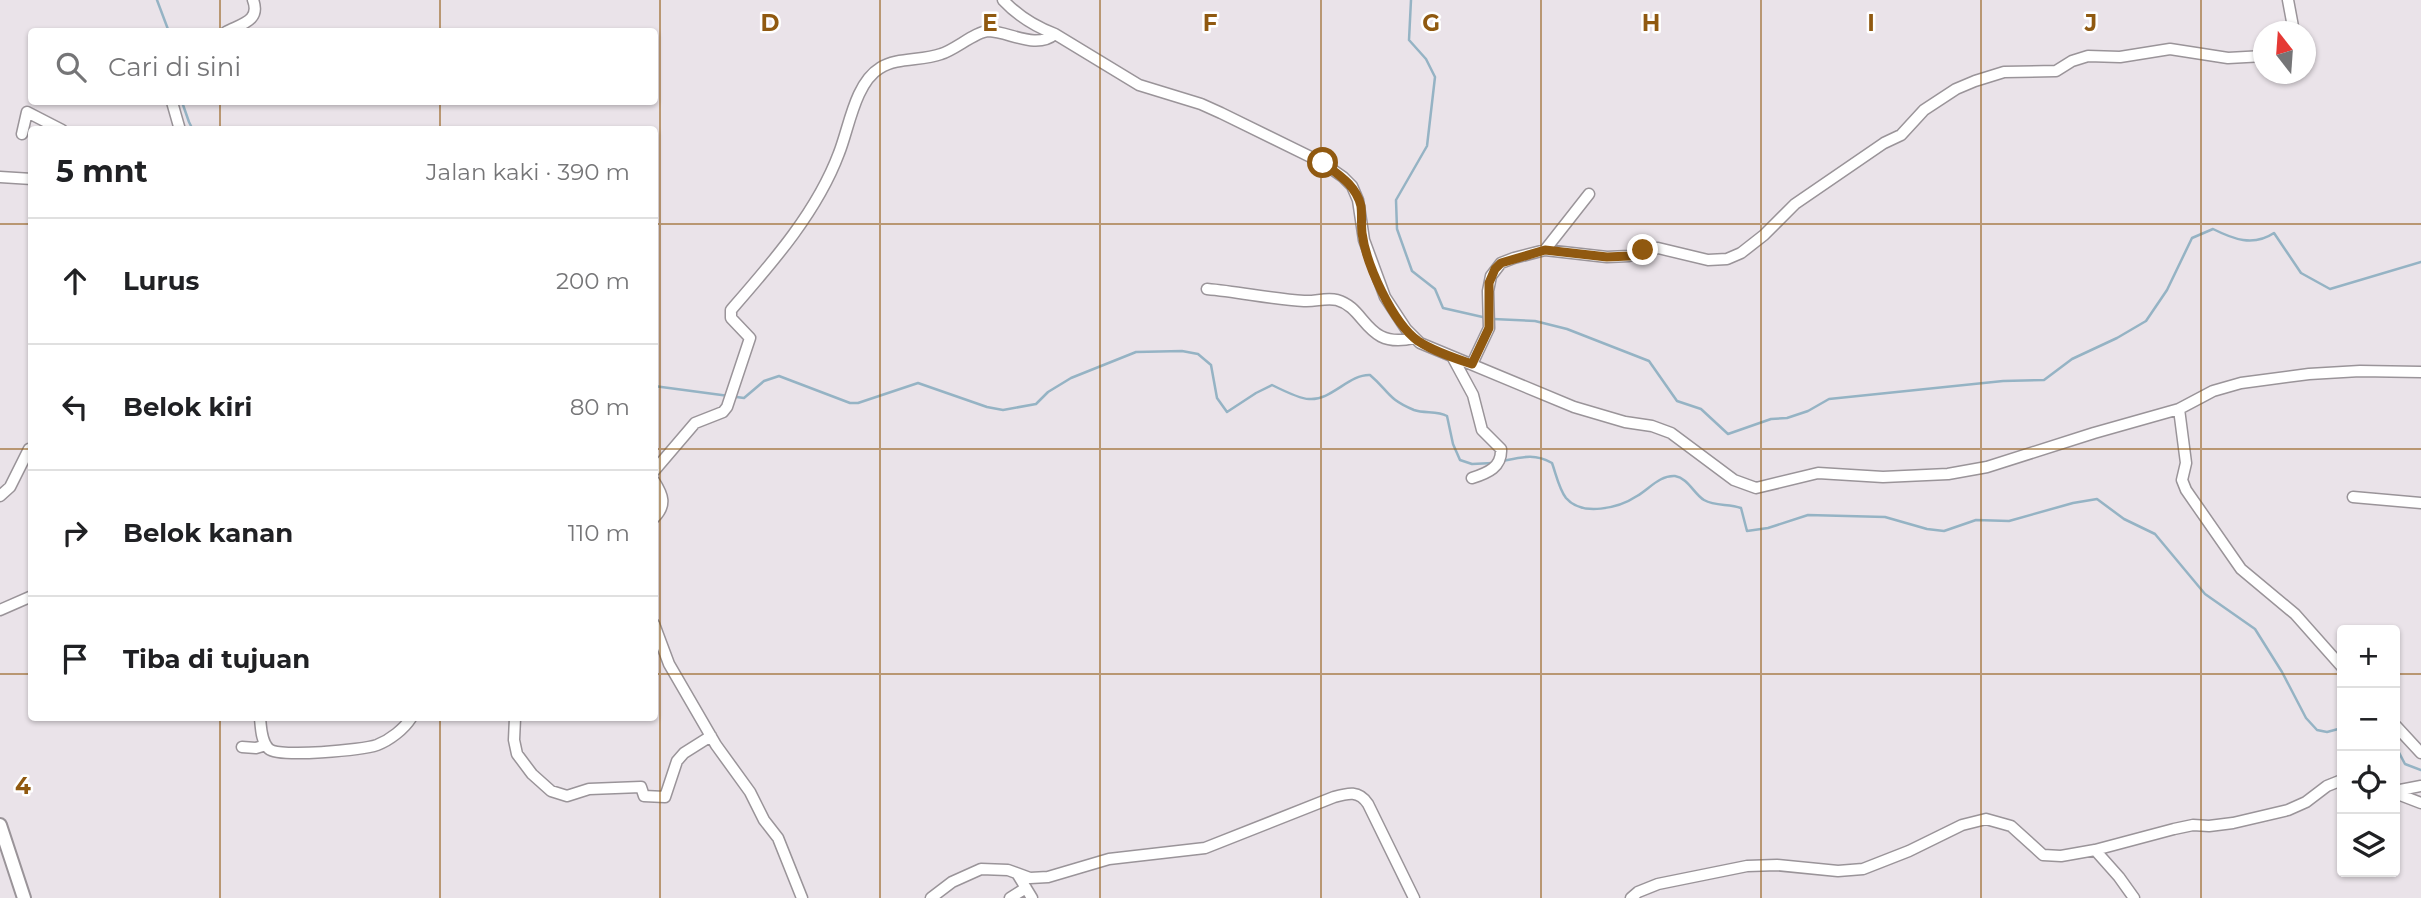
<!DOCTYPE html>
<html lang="id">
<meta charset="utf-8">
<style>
body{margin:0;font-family:Montserrat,sans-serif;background:#f6f6f6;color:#202124}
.controls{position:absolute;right:21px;bottom:21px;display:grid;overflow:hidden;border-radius:7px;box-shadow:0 2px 5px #0004}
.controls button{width:63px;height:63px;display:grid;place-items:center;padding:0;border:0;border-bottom:2px solid #e0e0e0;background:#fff;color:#202124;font:35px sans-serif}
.compass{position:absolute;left:2253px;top:21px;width:63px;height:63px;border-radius:50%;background:#fff;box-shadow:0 2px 5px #0004;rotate:343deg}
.stop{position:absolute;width:21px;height:21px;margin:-16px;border:5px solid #905910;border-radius:50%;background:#fff}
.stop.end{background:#905910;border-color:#fff;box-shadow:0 2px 7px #0008}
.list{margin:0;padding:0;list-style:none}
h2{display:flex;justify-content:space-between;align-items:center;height:91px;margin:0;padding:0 28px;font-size:30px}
h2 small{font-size:23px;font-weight:400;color:#757577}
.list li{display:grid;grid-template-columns:46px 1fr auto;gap:21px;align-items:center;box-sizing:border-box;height:126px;padding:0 28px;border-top:2px solid #e0e0e0}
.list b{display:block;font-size:26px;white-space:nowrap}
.list em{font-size:23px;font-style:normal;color:#757577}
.icon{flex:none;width:38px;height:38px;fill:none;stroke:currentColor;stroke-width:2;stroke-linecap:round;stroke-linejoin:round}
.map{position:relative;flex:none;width:2421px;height:898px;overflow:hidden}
.search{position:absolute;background:#fff;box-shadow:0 2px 5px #0004;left:28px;top:28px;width:630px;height:77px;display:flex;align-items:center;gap:18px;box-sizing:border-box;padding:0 24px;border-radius:7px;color:#757577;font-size:26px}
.panel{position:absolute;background:#fff;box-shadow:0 2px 5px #0004;left:28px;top:126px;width:630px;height:595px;border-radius:7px}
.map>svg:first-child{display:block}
</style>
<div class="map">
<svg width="2421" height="898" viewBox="0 0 2421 898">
<rect width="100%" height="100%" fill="#eae3e9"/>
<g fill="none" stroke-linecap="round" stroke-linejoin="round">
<!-- stream -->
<path stroke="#95b3c4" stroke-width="2.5" d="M 157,0 L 169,32
M 1411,0 L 1409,40 L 1426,59 L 1435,77 L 1427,146 L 1396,200 L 1397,229 L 1412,271 L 1435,289 L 1443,308 L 1487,318
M 182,102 L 189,122 L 193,130
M 1493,319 L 1535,321 L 1567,329 L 1649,361 L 1677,401 L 1701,409 L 1728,434 L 1771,419 L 1787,418 L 1808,411 L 1829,399 L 2003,381 L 2044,380 L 2072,359 L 2117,338 L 2146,321 L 2167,290 L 2192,238 L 2213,229 C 2233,239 2253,247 2274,233 L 2301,273 L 2330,289 L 2421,262
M 654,386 L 744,398 L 764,381 L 779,376 L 850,403 L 858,403 L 918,383 L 987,407 L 1003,410 L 1036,404 L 1048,392 L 1071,378 L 1136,352 L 1182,351 L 1198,354 L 1211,365 L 1217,398 L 1227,412 L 1256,393 L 1272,385 C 1280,389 1300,399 1309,399 C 1331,401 1349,374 1370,375 C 1389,391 1387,399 1414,410 C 1425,414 1437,410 1447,416 L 1453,444 L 1460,460 L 1472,464 L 1493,463
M 1503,461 C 1522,457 1535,453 1552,463 C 1556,474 1559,489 1566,498 C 1582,517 1619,508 1637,496 C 1649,489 1660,475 1675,476 C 1688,478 1694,494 1704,500 C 1716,507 1729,503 1741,508 L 1747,531 L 1768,528 L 1808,515 L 1885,517 L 1927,529 L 1944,531 L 1976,520 L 2009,521 L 2073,503 L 2097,499 L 2124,519 L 2155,534 L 2205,594 L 2255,629 L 2282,672 L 2306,718 L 2317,730 L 2327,732 L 2342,728
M 2395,745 L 2405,764 L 2421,770"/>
<!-- minor casing -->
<g stroke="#9a9499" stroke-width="13">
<path id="minor" d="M 1003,0 C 1017,15 1036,27 1055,34 L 1139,85 L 1201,104 L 1221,113 L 1323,163 L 1343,177 L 1352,186 L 1358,200 L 1364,240 L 1385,297 L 1406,329 L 1420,343 L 1574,407 L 1625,422 L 1652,426 L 1671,433 L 1734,480 L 1756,488 L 1818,473 L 1883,477 L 1948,474 L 1987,467 L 2094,433 L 2179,409 L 2213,391 L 2241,383 L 2309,374 L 2360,371 L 2421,372
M 2288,0 L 2294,32
M 226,32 C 241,24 261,21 253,0
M 172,102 L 180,130
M 22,134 L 27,112 L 62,130
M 0,177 L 32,179
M 1545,250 L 1589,194
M 1207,289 C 1240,292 1272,299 1304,301 C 1315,302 1326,297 1337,300 C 1367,308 1365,350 1414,338
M 1453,358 L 1473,395 L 1482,430 L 1501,449 C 1502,467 1488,473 1472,478
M 1472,364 L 1489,328 L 1488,291 L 1491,276 L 1501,263 L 1514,258 L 1545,250 L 1607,257 L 1629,256 L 1643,250 L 1658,248 L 1708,260 L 1727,259 L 1741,253 L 1764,235 L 1795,204 L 1884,143 L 1901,135 L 1924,110 L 1956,89 L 1975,81 L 2004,72 L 2056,71 L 2072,61 L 2088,56 L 2120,57 L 2170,49 L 2228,58 L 2264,56
M 2179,409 L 2186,463 L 2182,480 L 2186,490 L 2241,569 L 2295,614 L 2342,667
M 654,471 L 695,423 L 723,412 L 727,407 L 750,338 L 731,318 L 731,310 C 772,263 817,212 839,153 C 849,128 855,83 880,68 C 897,57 922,61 941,54 C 955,50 976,31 989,31 C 1010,32 1036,50 1055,34
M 654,481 C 663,495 667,505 654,518
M 0,496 L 10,487 L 29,449
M 2353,497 L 2421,503
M 0,610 L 32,596
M 654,624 L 669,664 L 716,745 L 750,792 L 764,820 L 778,838 L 802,898
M 260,718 C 261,727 261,742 269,749 C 279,758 363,750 377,745 C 390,740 404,729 411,718
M 515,718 L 514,740 L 517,754 L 532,774 L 551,791 L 567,796 L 589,789 L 641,787 L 644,796 L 665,797 L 677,761 L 684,753 L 711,736
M 2395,725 L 2421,753
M 242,747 L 256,748 L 266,745
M 2395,791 L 2421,786
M 2395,793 L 2421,803
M 2095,850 L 2119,877 L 2134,898
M 1018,875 L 1032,898
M 931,898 L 952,882 L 981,869 L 1008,870 L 1030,878 L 1048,877 L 1109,859 L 1205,848 L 1334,797 C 1348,793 1359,790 1368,804 L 1414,898
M 1010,898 L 1026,888
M 1631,898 L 1638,892 L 1658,884 L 1747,866 L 1777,865 L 1838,871 L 1863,869 L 1909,851 L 1962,825 L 1986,819 L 2011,826 L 2043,855 L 2061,856 L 2095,850 L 2174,829 L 2193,825 L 2209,826 L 2233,823 L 2288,810 L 2306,802 L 2327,786 L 2342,780"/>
</g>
<!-- major casing -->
<g stroke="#9a9499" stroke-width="16">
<path id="major" d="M 0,825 L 24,898"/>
</g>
<!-- minor -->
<use href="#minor" stroke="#fff" stroke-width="10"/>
<!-- major -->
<use href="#major" stroke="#fff" stroke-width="12"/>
</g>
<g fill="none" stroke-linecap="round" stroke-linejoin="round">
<!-- route -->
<path stroke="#905910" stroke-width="9" d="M 1323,163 C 1339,175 1356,185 1361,206 C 1362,215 1361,224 1362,233 C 1366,264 1392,322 1418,341 C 1433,351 1454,358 1472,364 L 1489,328 L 1489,283 L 1495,269 L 1501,263 L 1545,250 L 1607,257 L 1629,256 L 1643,250"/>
</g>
<!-- grid -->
<path fill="none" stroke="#905910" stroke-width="2" stroke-opacity="0.55" d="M 220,0 L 220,32M 440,0 L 440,32M 660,0 L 660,898M 880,0 L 880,898M 1100,0 L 1100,898M 1321,0 L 1321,898M 1541,0 L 1541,898M 1761,0 L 1761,898M 1981,0 L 1981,898M 2201,0 L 2201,898M 220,102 L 220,130M 440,102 L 440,130M 0,224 L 32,224M 654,224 L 2421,224M 0,449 L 32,449M 654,449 L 2421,449M 0,674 L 32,674M 654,674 L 2342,674M 2395,674 L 2421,674M 220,718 L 220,898M 440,718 L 440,898"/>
<g font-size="23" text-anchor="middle" font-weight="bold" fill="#905910" stroke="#fff" stroke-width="5" stroke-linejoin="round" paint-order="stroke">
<text x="770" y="31">D</text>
<text x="990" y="31">E</text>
<text x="1210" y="31">F</text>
<text x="1431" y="31">G</text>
<text x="1651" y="31">H</text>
<text x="1871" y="31">I</text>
<text x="2091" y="31">J</text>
<text x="23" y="794">4</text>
</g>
</svg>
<div class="controls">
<button>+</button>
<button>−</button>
<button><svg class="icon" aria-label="locate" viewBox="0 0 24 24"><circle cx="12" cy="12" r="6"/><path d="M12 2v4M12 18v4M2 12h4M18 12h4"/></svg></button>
<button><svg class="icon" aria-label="layers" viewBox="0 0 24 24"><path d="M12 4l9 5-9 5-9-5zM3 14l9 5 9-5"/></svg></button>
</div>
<svg class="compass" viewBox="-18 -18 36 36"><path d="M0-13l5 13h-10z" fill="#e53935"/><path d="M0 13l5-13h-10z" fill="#757577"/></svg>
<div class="stop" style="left:1323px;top:163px"></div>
<div class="stop end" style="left:1643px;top:250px"></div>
<div class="search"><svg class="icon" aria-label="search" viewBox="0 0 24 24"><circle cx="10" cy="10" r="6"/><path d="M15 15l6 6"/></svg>Cari di sini</div>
<section class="panel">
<h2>5 mnt<small>Jalan kaki · 390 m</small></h2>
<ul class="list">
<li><svg class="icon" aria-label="ahead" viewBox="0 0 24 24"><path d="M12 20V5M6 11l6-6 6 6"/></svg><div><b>Lurus</b></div><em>200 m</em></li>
<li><svg class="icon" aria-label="left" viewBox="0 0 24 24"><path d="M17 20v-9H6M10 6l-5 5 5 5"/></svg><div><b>Belok kiri</b></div><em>80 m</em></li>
<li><svg class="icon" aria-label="right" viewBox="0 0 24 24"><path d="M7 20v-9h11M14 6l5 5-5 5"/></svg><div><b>Belok kanan</b></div><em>110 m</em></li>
<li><svg class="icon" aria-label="arrive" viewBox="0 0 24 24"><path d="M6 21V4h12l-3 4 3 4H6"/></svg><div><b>Tiba di tujuan</b></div></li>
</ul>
</section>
</div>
